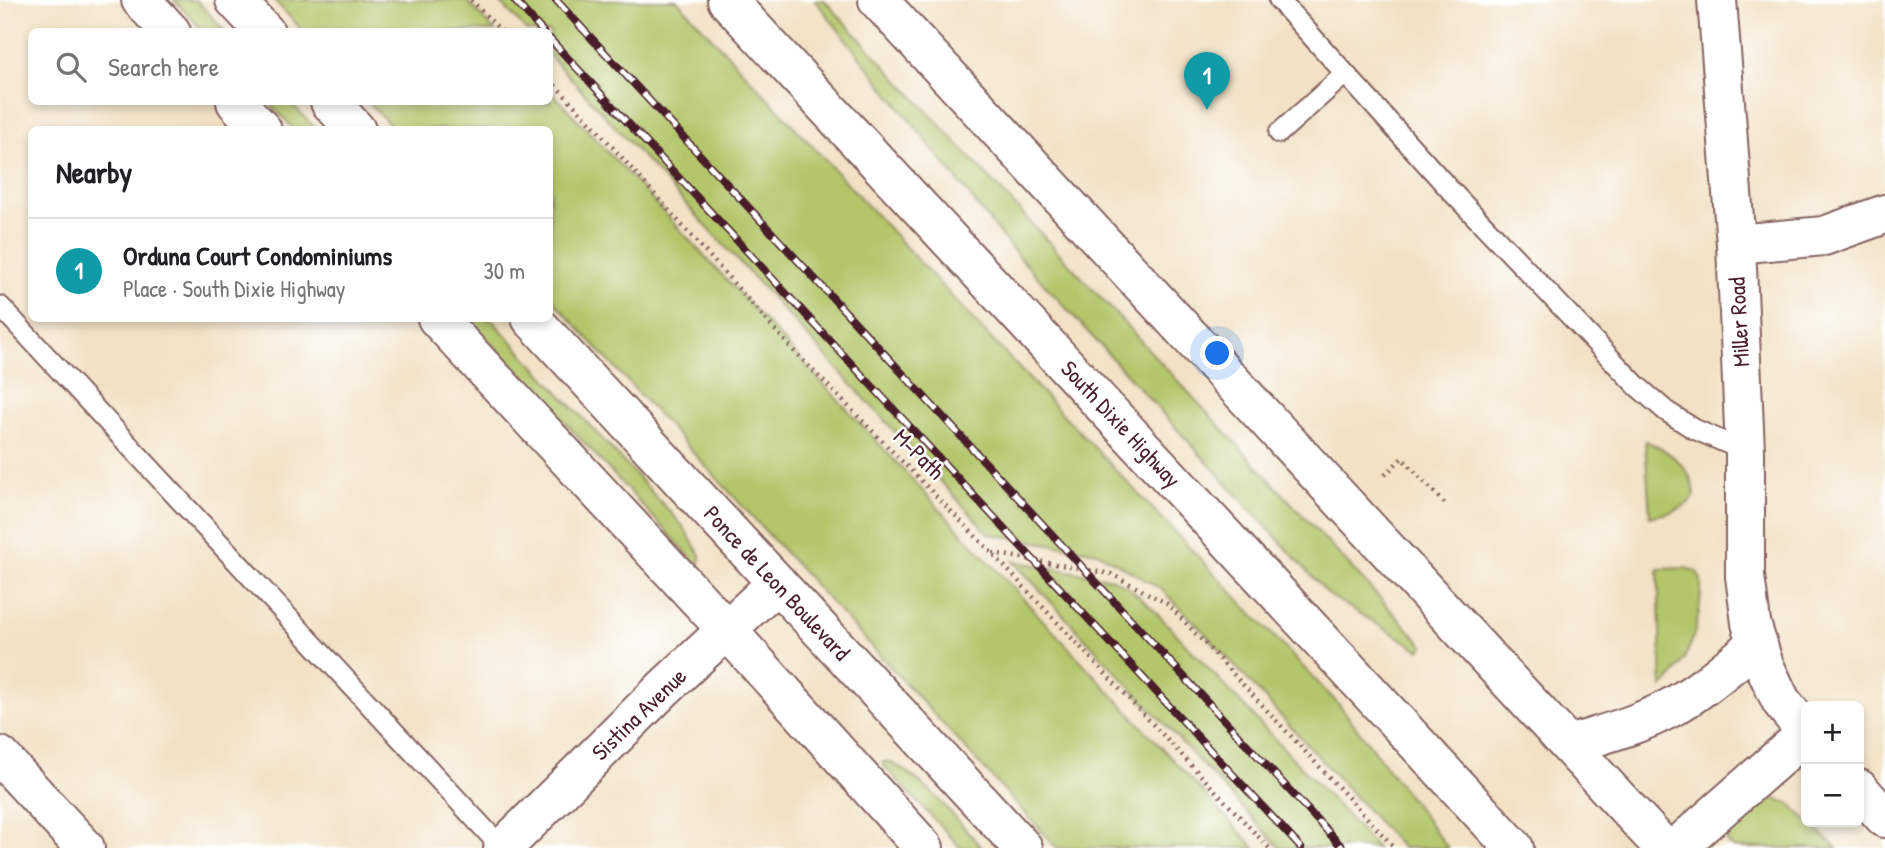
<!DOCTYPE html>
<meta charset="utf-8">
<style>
body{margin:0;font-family:"Patrick Hand",sans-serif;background:#f2f2f2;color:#202124}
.controls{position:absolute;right:21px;bottom:21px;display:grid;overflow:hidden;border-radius:10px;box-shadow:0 4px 10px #0003}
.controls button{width:63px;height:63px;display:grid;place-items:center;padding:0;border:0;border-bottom:2px solid #e0e0e0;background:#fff;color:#202124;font:35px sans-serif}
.you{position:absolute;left:1218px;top:354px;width:24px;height:24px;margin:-18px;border:5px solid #fff;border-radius:50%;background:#1a73e8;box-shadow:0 0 0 10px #1a73e833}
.badge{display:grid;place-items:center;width:46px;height:46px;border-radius:50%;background:#1a73e8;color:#fff;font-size:23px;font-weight:700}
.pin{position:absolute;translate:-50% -58px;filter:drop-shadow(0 2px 4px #0008)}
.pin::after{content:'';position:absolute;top:37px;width:24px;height:21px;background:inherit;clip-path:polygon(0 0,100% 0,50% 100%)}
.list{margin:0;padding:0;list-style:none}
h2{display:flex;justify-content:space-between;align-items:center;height:91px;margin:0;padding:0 28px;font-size:30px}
h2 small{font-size:23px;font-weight:400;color:#757577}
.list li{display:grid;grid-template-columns:46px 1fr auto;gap:21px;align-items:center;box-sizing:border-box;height:105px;padding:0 28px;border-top:2px solid #e0e0e0}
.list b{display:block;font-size:26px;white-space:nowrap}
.list p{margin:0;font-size:23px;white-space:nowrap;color:#757577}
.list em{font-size:23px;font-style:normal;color:#757577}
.icon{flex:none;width:38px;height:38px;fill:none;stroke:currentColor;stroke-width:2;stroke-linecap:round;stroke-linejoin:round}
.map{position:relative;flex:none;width:1885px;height:848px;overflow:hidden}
.search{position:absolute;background:#fff;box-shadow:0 4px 10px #0003;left:28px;top:28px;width:525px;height:77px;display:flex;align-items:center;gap:18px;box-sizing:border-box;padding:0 24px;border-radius:10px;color:#757577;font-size:26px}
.panel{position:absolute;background:#fff;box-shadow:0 4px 10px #0003;left:28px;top:126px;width:525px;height:196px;border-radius:10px}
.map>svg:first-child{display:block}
</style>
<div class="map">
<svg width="1885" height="848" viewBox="0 0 1885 848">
<rect width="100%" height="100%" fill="#fff"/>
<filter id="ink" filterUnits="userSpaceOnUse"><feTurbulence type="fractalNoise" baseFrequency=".0143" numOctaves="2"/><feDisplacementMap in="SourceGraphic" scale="14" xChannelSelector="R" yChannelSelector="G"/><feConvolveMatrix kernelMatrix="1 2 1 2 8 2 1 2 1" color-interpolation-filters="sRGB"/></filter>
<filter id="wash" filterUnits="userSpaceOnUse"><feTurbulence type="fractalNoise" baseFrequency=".00686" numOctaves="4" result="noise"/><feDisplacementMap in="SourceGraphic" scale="28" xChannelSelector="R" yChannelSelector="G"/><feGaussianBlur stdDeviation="1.57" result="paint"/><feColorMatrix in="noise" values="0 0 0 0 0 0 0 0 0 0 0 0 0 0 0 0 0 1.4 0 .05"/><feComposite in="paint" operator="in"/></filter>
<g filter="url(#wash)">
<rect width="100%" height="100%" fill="#f2e1c4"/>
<!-- green -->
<path fill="#b3c66a" stroke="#7e724a" stroke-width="2" d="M 174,0 L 196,0 L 225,31 L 203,31 Z
M 274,0 L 466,0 L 495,31 L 303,31 Z
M 498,0 L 677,0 L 979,326 L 1340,706 L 1448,848 L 1402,848 L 1201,629 L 1161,589 L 1097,552 L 989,534 L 550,56 L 550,32 L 527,31 Z
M 815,0 L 824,0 L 1424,646 L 1420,650 L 1329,595 L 1011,248 Z
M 550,90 L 1255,848 L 1057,848 L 550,297 L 550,130 L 394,129 L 368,102 L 550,102 Z
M 268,102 L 290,102 L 316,129 L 294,129 Z
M 469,319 L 491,319 L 683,526 L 700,555 L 700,563 L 695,562 Z
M 1645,441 C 1670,450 1693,469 1695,496 C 1684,511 1667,513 1650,517 Z
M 1013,561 L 1113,579 L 1129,588 L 1152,608 L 1377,848 L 1280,848 Z
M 1685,568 L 1696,571 L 1701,579 C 1702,618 1691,661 1662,688 L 1658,569 Z
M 888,761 C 927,781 953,815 982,848 L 961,848 L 883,765 L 883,762 Z
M 1769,797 L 1788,803 L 1837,848 L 1733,848 L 1727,842 L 1727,824 L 1745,804 Z"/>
</g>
<g filter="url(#ink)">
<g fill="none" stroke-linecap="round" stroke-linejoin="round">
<!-- service casing -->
<g stroke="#856361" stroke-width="23">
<path id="service" d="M 1279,0 L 1451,191 L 1637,386 L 1666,411 L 1694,429 L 1745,451
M 1279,133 L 1345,74
M 0,306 L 502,848"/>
</g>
<!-- minor casing -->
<g stroke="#856361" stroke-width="42">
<path id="minor" d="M 1717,0 L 1736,244 L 1745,451 L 1745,576 L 1751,623 L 1764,665 L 1781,701 L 1806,732
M 1736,244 L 1824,236 L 1885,214
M 1569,745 C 1603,734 1639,725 1670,708 C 1702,691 1729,666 1757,644
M 0,756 L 85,848
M 1859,789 L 1885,818
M 503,848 L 664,688 L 777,583
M 1676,848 L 1806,734"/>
</g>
<!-- tertiary casing -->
<g stroke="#856361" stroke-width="42">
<path id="tertiary" d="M 141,0 L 171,32
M 235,0 L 265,32
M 236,102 L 262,130
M 330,102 L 356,130
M 437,318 L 727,630 L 924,848
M 531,318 L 1023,848"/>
</g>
<!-- trunk casing -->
<g stroke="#856361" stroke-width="42">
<path id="trunk" d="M 727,0 L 1514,848
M 878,0 L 1664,848"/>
</g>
<!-- path -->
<path stroke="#856361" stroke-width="4.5" stroke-dasharray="2 5" stroke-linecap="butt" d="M 471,0 L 502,32
M 550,80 L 593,125 L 792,349 L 992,553 L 1269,848
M 1385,475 L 1402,458 L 1445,504
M 993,553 L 1111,574 L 1168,604 L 1395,848"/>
<!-- service -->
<use href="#service" stroke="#fff" stroke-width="19"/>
<!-- minor -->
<use href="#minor" stroke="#fff" stroke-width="38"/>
<!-- tertiary -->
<use href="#tertiary" stroke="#fff" stroke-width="38"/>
<!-- trunk -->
<use href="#trunk" stroke="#fff" stroke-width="38"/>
<!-- rail casing -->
<g stroke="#4a1f2b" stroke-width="8">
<path id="rail" d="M 514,0 L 543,32
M 556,0 L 1343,848
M 550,39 L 1301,848"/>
</g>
<!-- rail -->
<use href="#rail" stroke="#fff" stroke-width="5" stroke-dasharray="16" stroke-linecap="butt"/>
</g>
</g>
<g text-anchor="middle" stroke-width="5" stroke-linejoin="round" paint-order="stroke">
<!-- street labels -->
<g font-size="23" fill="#4a1f2b" stroke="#fff">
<text transform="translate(1739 322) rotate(-93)" y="8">Miller Road</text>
<text transform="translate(1121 424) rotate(47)" y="8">South Dixie Highway</text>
<text transform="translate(919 454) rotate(45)" y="8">M-Path</text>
<text transform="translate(777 583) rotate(47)" y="8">Ponce de Leon Boulevard</text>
<text transform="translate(639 714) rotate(-44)" y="8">Sistina Avenue</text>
</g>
</g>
</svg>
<div class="controls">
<button>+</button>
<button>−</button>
</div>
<div class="you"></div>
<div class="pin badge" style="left:1207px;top:110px;background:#0f9aa8">1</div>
<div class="search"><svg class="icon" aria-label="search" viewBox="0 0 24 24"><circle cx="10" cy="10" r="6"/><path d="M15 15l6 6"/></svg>Search here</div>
<section class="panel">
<h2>Nearby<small></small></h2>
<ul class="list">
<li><span class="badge" style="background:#0f9aa8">1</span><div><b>Orduna Court Condominiums</b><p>Place · South Dixie Highway</p></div><em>30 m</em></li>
</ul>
</section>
</div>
